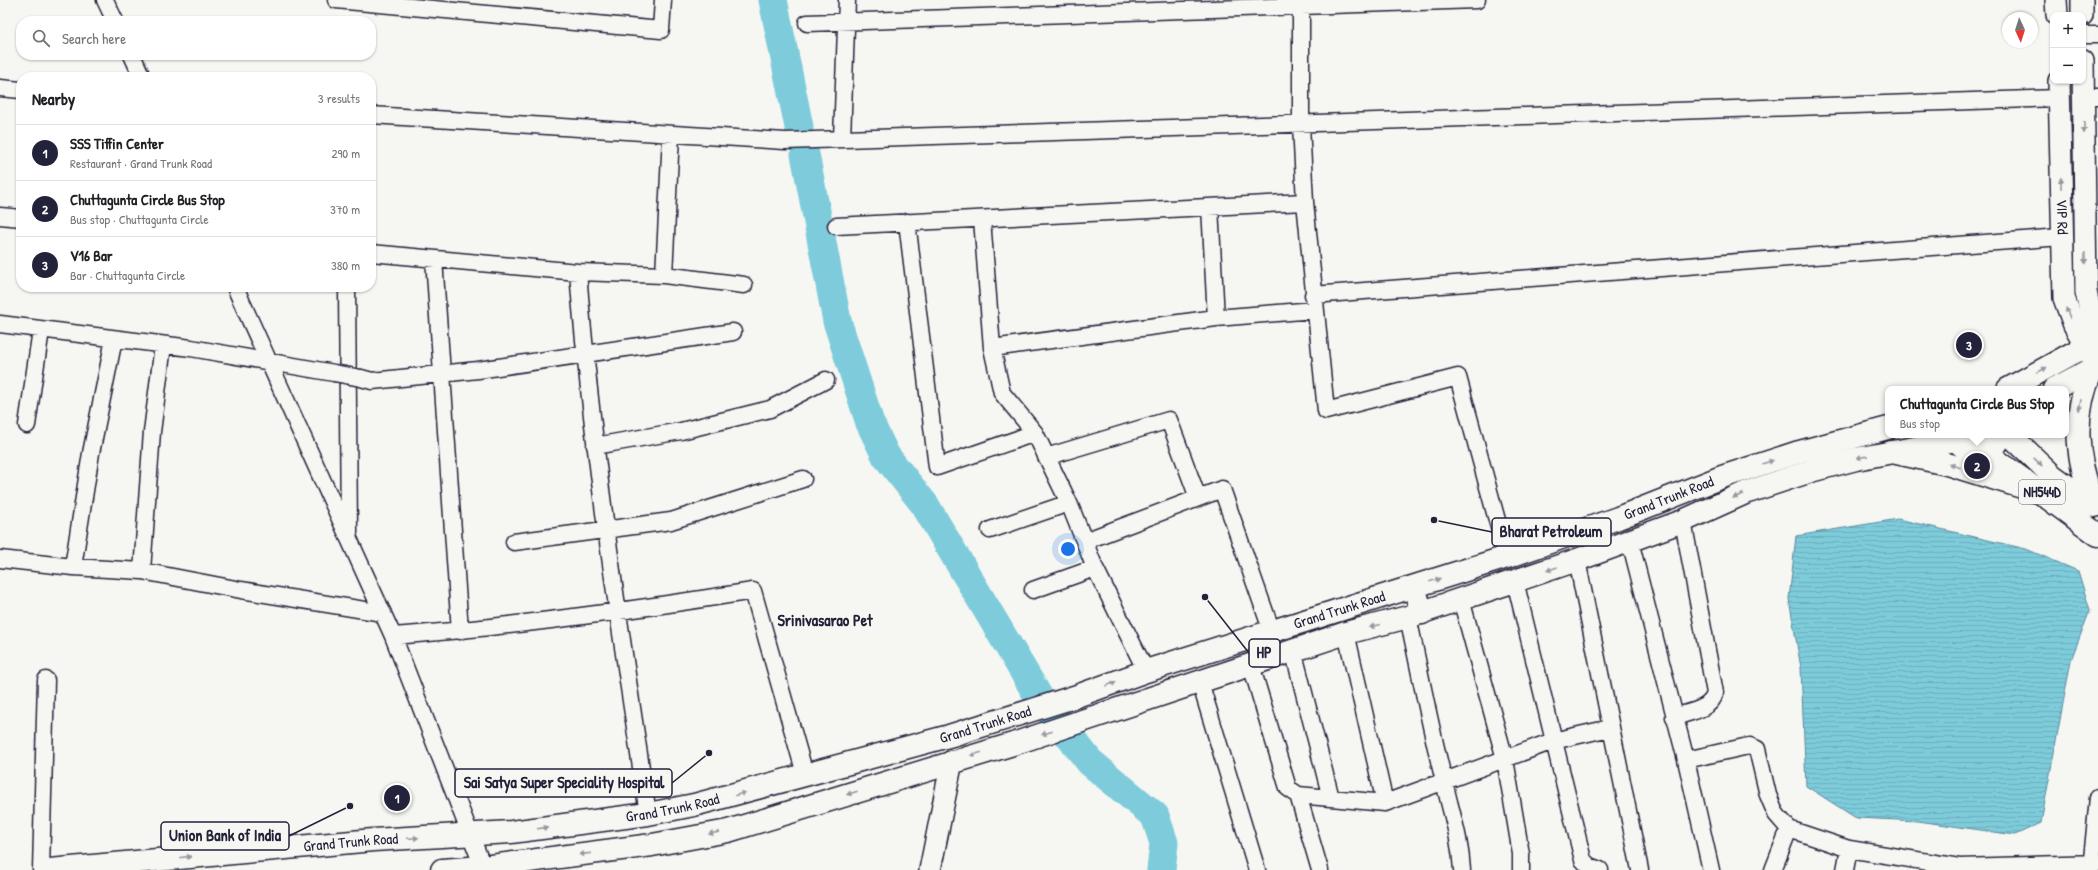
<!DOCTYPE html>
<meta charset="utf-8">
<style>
body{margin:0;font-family:"Patrick Hand",sans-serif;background:#f6f6f6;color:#202124}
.controls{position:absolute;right:12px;top:12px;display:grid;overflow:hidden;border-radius:8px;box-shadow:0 1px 3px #0004}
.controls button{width:36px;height:36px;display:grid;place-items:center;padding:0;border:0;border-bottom:1px solid #e0e0e0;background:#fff;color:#202124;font:20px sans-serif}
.compass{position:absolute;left:2002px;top:12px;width:36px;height:36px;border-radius:50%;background:#fff;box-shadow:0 1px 3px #0004;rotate:176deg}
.you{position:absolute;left:1068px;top:549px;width:14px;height:14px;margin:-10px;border:3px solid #fff;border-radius:50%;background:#1a73e8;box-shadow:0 0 0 6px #1a73e833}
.badge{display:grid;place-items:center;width:26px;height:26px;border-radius:50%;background:#22223b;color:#fff;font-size:13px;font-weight:700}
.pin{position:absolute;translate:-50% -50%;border:2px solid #fff;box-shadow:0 1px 4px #0006}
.popup{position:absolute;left:1885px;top:386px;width:184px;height:52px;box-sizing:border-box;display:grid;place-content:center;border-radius:8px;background:#fff;filter:drop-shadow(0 1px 3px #0005);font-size:13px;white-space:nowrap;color:#757577}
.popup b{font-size:15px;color:#202124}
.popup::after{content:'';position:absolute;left:50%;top:100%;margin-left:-8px;border:8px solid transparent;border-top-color:#fff}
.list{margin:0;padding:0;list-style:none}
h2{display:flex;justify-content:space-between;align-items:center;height:52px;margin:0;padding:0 16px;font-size:17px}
h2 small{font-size:13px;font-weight:400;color:#757577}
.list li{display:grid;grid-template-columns:26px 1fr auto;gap:12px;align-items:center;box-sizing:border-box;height:56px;padding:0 16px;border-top:1px solid #e0e0e0}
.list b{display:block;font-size:15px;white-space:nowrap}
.list p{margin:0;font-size:13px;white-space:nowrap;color:#757577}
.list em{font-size:13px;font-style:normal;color:#757577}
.icon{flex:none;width:22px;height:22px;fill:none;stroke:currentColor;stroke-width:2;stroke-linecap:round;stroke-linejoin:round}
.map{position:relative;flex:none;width:2098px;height:870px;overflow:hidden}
.search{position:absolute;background:#fff;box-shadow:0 1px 3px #0004;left:16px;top:16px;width:360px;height:44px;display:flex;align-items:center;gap:10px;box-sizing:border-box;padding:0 14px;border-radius:16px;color:#757577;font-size:15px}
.panel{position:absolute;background:#fff;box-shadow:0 1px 3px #0004;left:16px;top:72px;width:360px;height:220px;border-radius:16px}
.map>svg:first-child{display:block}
</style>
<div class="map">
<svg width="2098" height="870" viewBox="0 0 2098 870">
<defs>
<pattern id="water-rules" width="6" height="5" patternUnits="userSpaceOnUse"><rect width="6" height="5" fill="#7eccdb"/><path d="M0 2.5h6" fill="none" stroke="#6dafbd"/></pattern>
</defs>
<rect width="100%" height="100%" fill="#f6f6f2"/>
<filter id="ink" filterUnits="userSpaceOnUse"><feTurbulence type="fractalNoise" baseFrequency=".025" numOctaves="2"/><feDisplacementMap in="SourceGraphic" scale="8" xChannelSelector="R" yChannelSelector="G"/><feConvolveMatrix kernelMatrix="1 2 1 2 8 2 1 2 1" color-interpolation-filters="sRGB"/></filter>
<g filter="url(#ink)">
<!-- water -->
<path fill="url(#water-rules)" stroke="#59889b" d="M 1898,519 L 2026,549 L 2078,571 L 2090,610 L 2071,660 L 2041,823 L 2015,835 L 1918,821 L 1856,818 L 1806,786 L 1801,668 L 1789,599 L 1796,536 Z"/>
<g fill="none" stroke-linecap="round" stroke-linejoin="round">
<!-- river -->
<path stroke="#7eccdb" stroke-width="29" d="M 773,0 L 799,127
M 805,154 L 837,321 L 870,423 L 886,456 L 925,505 L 1040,699 L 1090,762 L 1155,816 L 1164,843 L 1161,870"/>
<!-- minor casing -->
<g stroke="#22223b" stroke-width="19">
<path id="minor" d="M 105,0 L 115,21
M 336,0 L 661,30 L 663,0
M 1301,0 L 1301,125 L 1305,202 L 1326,411 L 1458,377 L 1507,557
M 807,23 L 1477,0
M 2083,35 L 2098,35
M 132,55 L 142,77
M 0,88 L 21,90
M 2084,97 L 2098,97
M 371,115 L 785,141 L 2060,98
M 842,139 L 847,0
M 1210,207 L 1216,318
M 0,216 L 21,218
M 982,219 L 992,348 L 1002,393 L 1035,433 L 1069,503 L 1095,568 L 1146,671
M 907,222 L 937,467 L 1035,433
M 836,226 L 1305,202
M 371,253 L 578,272 L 664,275 L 744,285
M 434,259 L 460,631
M 578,272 C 592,453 621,634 648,814
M 664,275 L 671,135
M 235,287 L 393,636 L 483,867
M 347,287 L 349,533
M 1313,295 L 2061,237
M 0,324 L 191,348 L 334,373
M 992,348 L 1216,318 L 1315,310
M 361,378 L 372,381 L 478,370 L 733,332
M 27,425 L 41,330
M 595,446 L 681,431 L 770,409 L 826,380
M 1046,457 L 1169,420 L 1198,498
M 990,530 L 1069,503
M 1085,541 L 1222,489 L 1272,632
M 1630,541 L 1686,760 L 1711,870
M 514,542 L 671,521 L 803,479
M 0,559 L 73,567 L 142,571 L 241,590 L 383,613
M 1577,560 L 1640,870
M 73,567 L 91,453 L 114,339
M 142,571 L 152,432 L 163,345
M 1515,581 L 1583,860 L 1589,866 L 1600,870
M 1033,590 L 1095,568
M 1461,599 L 1505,759 L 1521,854 L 1521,870
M 1408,617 C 1420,672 1430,727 1444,781 C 1451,813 1460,836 1462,870
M 1346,633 L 1385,803
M 393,636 C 514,627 634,610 753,591 L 805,774
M 1293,650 L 1331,798
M 1251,665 L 1288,788 L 1298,795
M 1200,682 L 1257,870
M 1674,717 C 1689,712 1711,710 1715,693 L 1683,521
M 1686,760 L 1744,747 L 1750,746 L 1757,749 L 1768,795 L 1776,814 L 1789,829
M 41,870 L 46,680
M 1320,870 L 1298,795 L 1385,803 L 1553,741 L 1610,728
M 1773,870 L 1789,829 L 1849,849 L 1959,867 L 2098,863
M 1845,870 L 1849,849
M 2091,870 L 2098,797"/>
</g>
<!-- tertiary casing -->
<g stroke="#22223b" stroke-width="24">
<g id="tertiary">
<path d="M 2056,0 L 2057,15"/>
<path d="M 2082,0 L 2082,15"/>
<path d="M 2083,61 L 2086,292 L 2091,315 L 2098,330"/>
<path id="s1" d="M 2059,81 L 2064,298 L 2074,325 L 2095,363"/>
<path d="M 930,870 L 952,761"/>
</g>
</g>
<!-- secondary casing -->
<g stroke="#22223b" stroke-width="25">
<g id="secondary">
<path id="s2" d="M 50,870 L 373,840 L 511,832 L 648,814 L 694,805 L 949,736 L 1074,697 L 1146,671 L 1507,557 L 1618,518 L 1722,477 L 1799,452 L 1888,428"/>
<path d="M 442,870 L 483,867 L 652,845 L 728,831 L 1013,744 L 1346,633 L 1408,617 L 1577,560 L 1683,521 L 1745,493 L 1814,470 L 1856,459 L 1956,440"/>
</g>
</g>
<!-- primary casing -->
<g stroke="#22223b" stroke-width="25">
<path id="primary" d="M 1414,587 L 1422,613"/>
</g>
<!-- trunk casing -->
<g stroke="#22223b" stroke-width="25">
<path id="trunk" d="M 2093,368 C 2071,415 2076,458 2094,505
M 2008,389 L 2073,353 L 2098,342
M 2054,389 L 2097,366
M 1954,435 C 1962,453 1982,455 1997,443
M 2010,435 L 2053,476 L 2095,506
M 1984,451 L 2098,535
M 1892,452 L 1947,464 L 2045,494"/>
</g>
<!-- minor -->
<use href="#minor" stroke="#f6f6f2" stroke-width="16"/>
<!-- tertiary -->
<use href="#tertiary" stroke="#f6f6f2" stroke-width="21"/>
<!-- secondary -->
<use href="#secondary" stroke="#f6f6f2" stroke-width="22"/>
<!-- primary -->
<use href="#primary" stroke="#f6f6f2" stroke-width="22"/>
<!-- trunk -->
<use href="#trunk" stroke="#f6f6f2" stroke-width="22"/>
<!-- minor-bridge casing -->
<g stroke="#22223b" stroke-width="19" stroke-linecap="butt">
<path id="minor-bridge" d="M 334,373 L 361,378"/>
</g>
<!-- minor-bridge -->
<use href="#minor-bridge" stroke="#f6f6f2" stroke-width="16"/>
</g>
<!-- one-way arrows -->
<defs><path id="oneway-solid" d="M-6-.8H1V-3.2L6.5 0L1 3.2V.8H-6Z"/></defs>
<g fill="#9797a0">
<use href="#oneway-solid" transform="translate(2084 128) rotate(90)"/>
<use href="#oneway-solid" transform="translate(2061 183) rotate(-91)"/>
<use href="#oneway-solid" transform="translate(2085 258) rotate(88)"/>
<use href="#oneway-solid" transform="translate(2068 313) rotate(-111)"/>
<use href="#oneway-solid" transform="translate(2042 370) rotate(-29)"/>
<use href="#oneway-solid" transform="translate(2080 405) rotate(100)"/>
<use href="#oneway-solid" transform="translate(1862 457) rotate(169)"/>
<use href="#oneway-solid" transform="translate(1768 462) rotate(-18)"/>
<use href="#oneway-solid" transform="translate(2038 462) rotate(43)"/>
<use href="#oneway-solid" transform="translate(1955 466) rotate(-163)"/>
<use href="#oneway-solid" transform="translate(1738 496) rotate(156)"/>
<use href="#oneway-solid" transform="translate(1552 569) rotate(161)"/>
<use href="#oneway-solid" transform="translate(1435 580) rotate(-18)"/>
<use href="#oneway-solid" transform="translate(1375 626) rotate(166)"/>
<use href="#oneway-solid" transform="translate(1111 684) rotate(-20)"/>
<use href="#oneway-solid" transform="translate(1047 733) rotate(162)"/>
<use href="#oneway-solid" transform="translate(976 754) rotate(164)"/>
<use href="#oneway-solid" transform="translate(852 793) rotate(163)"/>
<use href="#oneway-solid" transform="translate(740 794) rotate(-16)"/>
<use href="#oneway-solid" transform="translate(543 828) rotate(-7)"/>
<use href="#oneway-solid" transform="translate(714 833) rotate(169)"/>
<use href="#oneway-solid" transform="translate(413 838) rotate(-3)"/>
<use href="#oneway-solid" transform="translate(585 854) rotate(173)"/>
<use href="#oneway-solid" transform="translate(186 857) rotate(-5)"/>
</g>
</g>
<g text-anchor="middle" stroke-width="4" stroke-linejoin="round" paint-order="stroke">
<!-- shield labels -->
<rect fill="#f6f6f2" stroke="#626272" stroke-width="1" x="2019" y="480" width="46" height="24" rx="3"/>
<g font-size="14" font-weight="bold" fill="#22223b">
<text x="2042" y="497">NH544D</text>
</g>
<!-- street labels -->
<g font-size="15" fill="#22223b" stroke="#f6f6f2">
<text dy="5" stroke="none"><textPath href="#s1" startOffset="136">VIP Rd</textPath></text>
<text dy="5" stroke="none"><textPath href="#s2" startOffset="1670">Grand Trunk Road</textPath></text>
<text dy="5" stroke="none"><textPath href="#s2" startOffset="1322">Grand Trunk Road</textPath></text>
<text dy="5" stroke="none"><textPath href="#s2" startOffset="950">Grand Trunk Road</textPath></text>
<text dy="5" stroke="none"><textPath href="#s2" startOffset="626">Grand Trunk Road</textPath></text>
<text dy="5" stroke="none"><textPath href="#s2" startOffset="302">Grand Trunk Road</textPath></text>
</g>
<!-- neighbourhood labels -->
<g font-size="16" font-weight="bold" fill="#22223b" stroke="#f6f6f2">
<text x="825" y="626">Srinivasarao Pet</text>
</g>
</g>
<!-- callouts -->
<path fill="none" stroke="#22223b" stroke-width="1.5" d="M1434 520L1492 532M1205 597L1249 653M709 753L672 783M350 806L289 836"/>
<g fill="#22223b" stroke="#f6f6f2" stroke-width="1.5">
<circle cx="1434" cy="520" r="4"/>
<circle cx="1205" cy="597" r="4"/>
<circle cx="709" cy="753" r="4"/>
<circle cx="350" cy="806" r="4"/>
</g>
<g fill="#f6f6f2" stroke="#22223b" stroke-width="1.5">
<rect x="1492" y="518" width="119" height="28" rx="4"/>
<rect x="1249" y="639" width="31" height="28" rx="4"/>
<rect x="455" y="769" width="217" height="28" rx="4"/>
<rect x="161" y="822" width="128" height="28" rx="4"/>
</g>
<g font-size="16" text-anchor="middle" font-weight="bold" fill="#22223b">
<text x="1551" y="537">Bharat Petroleum</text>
<text x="1264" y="658">HP</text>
<text x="564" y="788">Sai Satya Super Speciality Hospital</text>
<text x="225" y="841">Union Bank of India</text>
</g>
</svg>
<div class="controls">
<button>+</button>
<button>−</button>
</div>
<svg class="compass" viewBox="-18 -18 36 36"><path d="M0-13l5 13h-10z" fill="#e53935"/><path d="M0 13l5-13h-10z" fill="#757577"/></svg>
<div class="you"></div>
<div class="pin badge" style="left:397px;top:798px">1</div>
<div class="pin badge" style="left:1977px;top:466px">2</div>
<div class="popup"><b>Chuttagunta Circle Bus Stop</b>Bus stop</div>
<div class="pin badge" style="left:1969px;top:345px">3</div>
<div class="search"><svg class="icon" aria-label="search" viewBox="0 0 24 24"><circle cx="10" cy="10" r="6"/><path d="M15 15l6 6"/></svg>Search here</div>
<section class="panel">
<h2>Nearby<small>3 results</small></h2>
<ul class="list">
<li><span class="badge">1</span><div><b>SSS Tiffin Center</b><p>Restaurant · Grand Trunk Road</p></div><em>290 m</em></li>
<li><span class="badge">2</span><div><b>Chuttagunta Circle Bus Stop</b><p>Bus stop · Chuttagunta Circle</p></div><em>370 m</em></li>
<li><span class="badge">3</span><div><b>V16 Bar</b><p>Bar · Chuttagunta Circle</p></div><em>380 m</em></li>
</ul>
</section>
</div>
